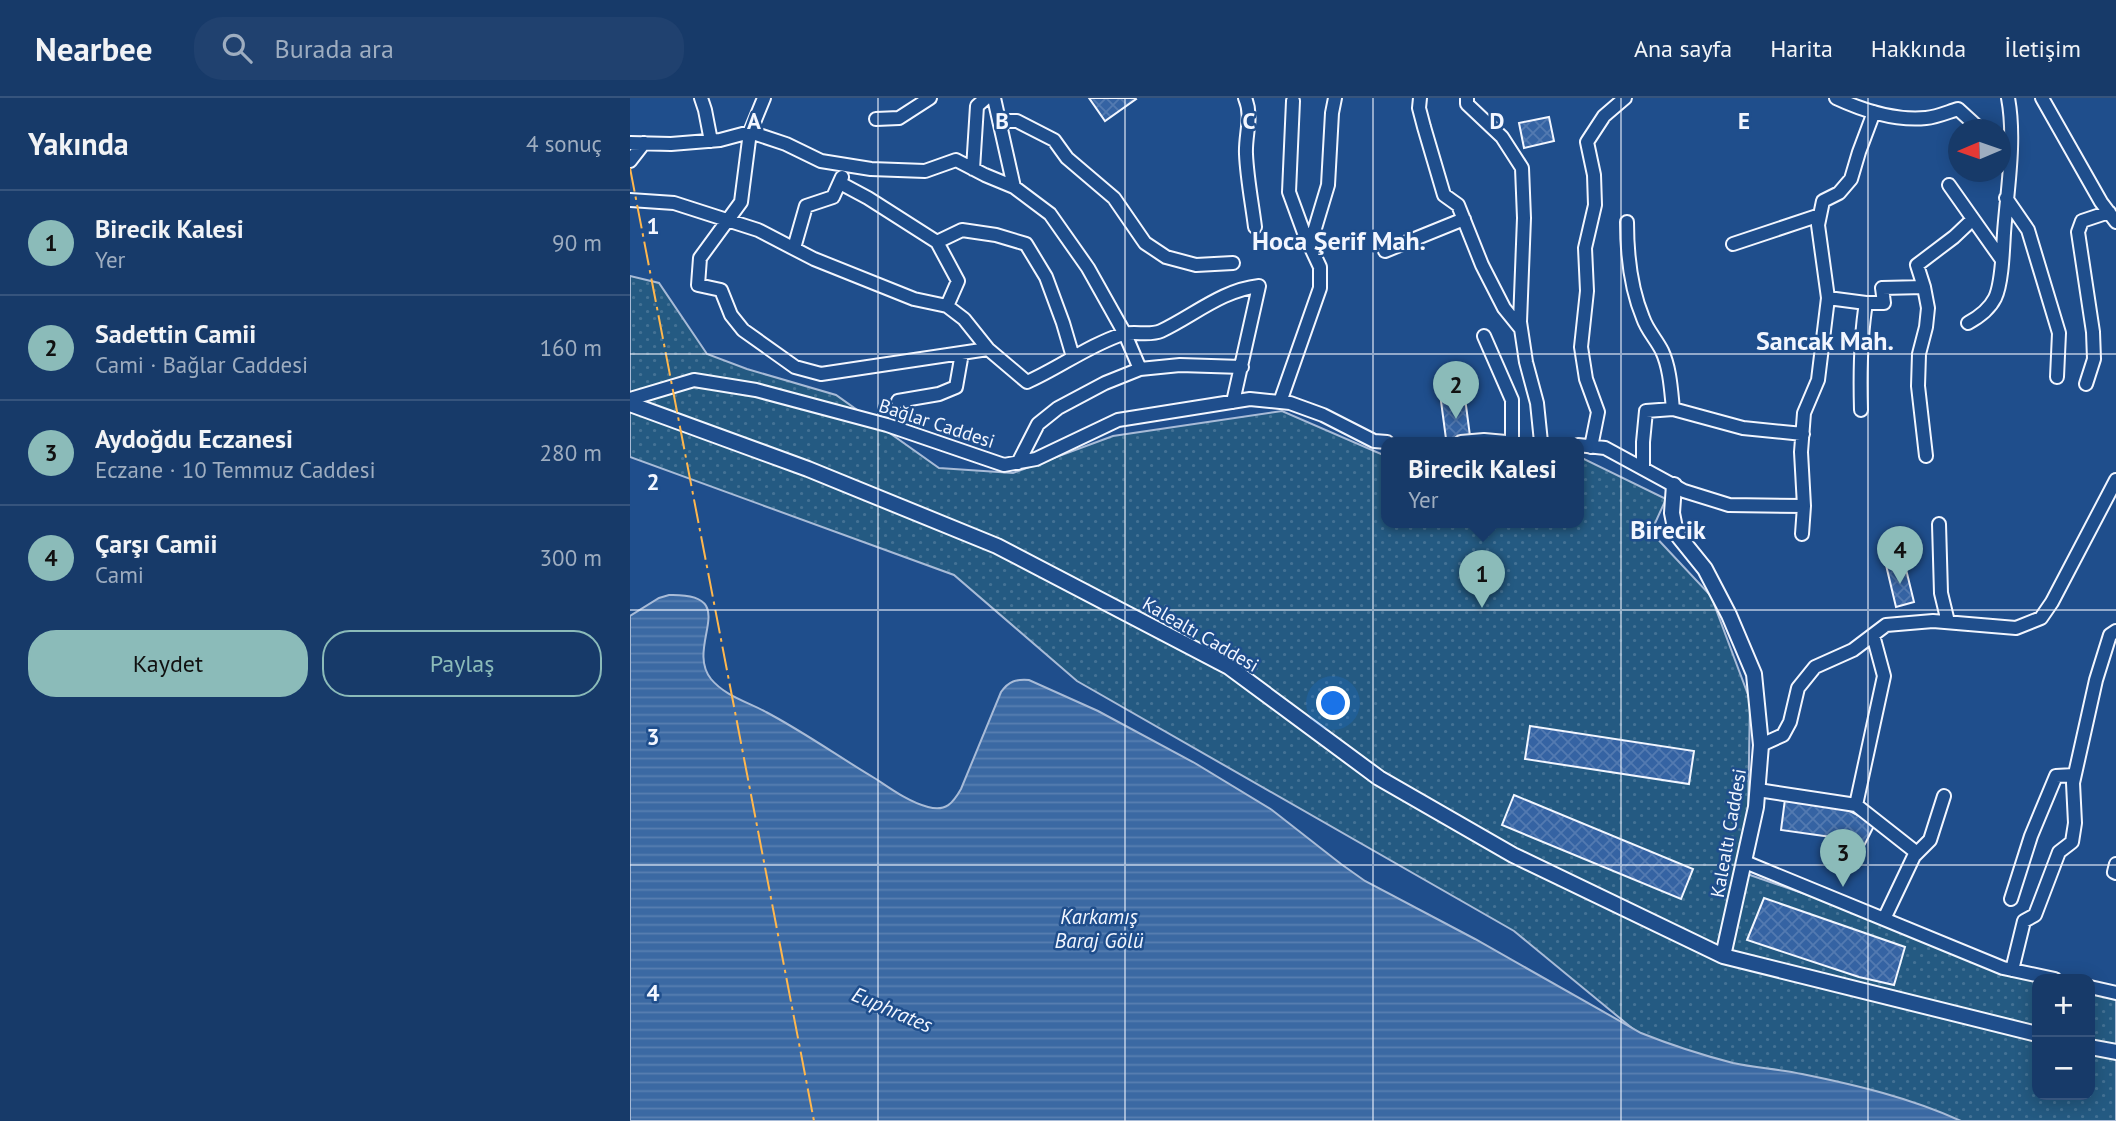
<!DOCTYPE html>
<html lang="tr">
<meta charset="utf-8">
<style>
body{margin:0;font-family:"PT Sans",sans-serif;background:#20416f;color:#f1f3f6}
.controls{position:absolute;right:21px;bottom:21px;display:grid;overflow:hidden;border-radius:14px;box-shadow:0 4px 18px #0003}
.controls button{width:63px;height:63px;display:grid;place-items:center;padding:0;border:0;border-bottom:2px solid #36547d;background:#173a69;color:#f1f3f6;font:35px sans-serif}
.compass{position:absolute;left:1318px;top:21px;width:63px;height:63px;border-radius:50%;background:#173a69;box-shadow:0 4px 18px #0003;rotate:268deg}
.you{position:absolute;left:704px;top:606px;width:24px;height:24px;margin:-18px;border:5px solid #fff;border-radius:50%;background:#1a73e8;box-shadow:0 0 0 10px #1a73e833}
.badge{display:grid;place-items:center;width:46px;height:46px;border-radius:50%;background:#8bbbb9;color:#111;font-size:23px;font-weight:700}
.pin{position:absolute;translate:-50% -58px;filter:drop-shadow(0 2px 4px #0008)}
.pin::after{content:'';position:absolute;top:37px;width:24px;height:21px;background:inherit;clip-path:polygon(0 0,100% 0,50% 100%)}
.popup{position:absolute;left:751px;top:339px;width:203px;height:91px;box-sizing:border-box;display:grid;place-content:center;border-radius:14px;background:#173a69;filter:drop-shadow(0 2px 5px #0005);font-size:23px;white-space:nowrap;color:#9eadc0}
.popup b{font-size:26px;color:#f1f3f6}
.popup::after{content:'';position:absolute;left:50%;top:100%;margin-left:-14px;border:14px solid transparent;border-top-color:#173a69}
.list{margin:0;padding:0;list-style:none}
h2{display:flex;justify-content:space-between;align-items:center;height:91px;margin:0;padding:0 28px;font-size:30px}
h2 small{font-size:23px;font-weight:400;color:#9eadc0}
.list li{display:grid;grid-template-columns:46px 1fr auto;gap:21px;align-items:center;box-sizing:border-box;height:105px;padding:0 28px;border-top:2px solid #36547d}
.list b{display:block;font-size:26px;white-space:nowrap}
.list p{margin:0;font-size:23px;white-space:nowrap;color:#9eadc0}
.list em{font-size:23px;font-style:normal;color:#9eadc0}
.actions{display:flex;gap:14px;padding:21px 28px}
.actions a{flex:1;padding:16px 0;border:2px solid #8bbbb9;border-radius:28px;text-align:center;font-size:24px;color:#8bbbb9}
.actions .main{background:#8bbbb9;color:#111}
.icon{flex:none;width:38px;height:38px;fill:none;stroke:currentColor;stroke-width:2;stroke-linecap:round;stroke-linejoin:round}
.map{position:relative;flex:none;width:1486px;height:1023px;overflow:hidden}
header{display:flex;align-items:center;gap:42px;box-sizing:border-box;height:98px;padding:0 35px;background:#173a69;border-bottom:2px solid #36547d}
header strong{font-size:33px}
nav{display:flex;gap:38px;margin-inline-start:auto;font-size:24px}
.search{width:490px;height:63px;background:#20416f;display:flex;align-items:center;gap:18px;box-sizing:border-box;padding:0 24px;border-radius:28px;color:#9eadc0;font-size:26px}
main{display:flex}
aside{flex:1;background:#173a69}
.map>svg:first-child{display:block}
</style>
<header>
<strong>Nearbee</strong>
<div class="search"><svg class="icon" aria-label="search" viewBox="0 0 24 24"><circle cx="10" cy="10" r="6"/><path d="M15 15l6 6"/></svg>Burada ara</div>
<nav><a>Ana sayfa</a><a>Harita</a><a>Hakkında</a><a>İletişim</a></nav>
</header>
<main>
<aside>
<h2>Yakında<small>4 sonuç</small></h2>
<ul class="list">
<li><span class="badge">1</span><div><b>Birecik Kalesi</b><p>Yer</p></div><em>90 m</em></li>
<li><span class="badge">2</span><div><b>Sadettin Camii</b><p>Cami · Bağlar Caddesi</p></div><em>160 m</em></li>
<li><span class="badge">3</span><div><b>Aydoğdu Eczanesi</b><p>Eczane · 10 Temmuz Caddesi</p></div><em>280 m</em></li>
<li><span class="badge">4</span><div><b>Çarşı Camii</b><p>Cami</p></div><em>300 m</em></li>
</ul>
<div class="actions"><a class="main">Kaydet</a><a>Paylaş</a></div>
</aside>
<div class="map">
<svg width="1486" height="1023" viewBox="0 0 1486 1023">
<defs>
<pattern id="park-dots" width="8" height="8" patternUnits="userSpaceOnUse" patternTransform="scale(1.75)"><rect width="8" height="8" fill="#245a82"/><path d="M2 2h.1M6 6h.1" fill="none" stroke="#447295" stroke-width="1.8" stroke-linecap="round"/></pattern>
<pattern id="water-rules" width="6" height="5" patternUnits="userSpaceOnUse" patternTransform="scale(1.75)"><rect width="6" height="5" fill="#3b69a3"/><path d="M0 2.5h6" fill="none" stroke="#587fb1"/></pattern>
<pattern id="building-cross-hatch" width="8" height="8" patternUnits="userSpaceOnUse" patternTransform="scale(1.75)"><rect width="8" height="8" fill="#3563a3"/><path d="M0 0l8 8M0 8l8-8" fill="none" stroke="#537ab1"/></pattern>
</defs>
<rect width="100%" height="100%" fill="#1f4e8c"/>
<!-- park -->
<path fill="url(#park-dots)" stroke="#a8bbd7" stroke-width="2" d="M 0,178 L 29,185 L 77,256 L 117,271 L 206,297 L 309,370 L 383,375 L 483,338 L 652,313 L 751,356 L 756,356 L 756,424 L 948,424 L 948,358 L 1036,401 L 1021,434 L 1081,498 L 1120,602 L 1117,776 L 1421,881 L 1407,881 L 1407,997 L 1460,997 L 1460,893 L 1486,896 L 1486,1023 L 1154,1023 L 1048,968 L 884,833 L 447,583 L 324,477 L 0,359 Z"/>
<!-- water -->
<path fill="url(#water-rules)" stroke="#a8bbd7" stroke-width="2" d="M 39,497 C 114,495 54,547 81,581 C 95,598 118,604 136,614 C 174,634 209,659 246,681 C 261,691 279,704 298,709 C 316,714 323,705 331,691 L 371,594 C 379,583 386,581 399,582 L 468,613 L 563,664 L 642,712 L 711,766 L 735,783 L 845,841 L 1011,935 C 1041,947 1072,957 1103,965 C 1126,970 1149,971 1172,976 C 1226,987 1281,1000 1331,1023 L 0,1023 L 0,518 L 29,500 Z"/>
<!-- building -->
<path fill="url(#building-cross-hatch)" stroke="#f2f6ff" stroke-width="2" d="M 459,0 L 505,0 L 506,1 L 475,23 Z
M 919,19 L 924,43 L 894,50 L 889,25 Z
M 835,300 L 840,338 L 816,341 L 811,303 Z
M 1274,463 L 1284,504 L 1266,509 L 1256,467 Z
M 900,628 L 1064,653 L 1059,686 L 895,661 Z
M 884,697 L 1063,771 L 1051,801 L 872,727 Z
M 1155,701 L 1210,708 L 1245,726 L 1231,754 L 1201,739 L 1151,732 Z
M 1134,800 L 1275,849 L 1264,887 L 1229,879 L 1117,842 Z"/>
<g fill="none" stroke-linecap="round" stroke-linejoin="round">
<!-- minor casing -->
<g stroke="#f2f6ff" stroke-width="16">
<path id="minor" d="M 71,0 L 75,12 L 81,43
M 134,0 L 120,34 L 111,104 L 70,160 L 68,187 L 91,192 L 101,217 L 113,232 L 165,269 L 191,276 L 358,251
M 364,0 L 384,89
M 615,0 C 623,18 615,37 616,56 C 617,80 622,105 625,129
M 790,0 L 789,10 L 794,29 L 814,97 L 828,107 L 852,167 L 874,210 L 891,231
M 837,0 L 837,6 L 872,39 L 892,70 L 894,120 L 890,224 L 896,264 L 907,305 L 911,344
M 1206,0 C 1234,13 1265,23 1296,20 C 1307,19 1318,14 1328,11 L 1351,32
M 1412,0 L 1471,104 L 1486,124
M 246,21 L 269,20 L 300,0
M 369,23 L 387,23 L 424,42 L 437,60 L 484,100 L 515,145 L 536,159 L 566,167 L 603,165
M 0,45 L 41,46 L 90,42 L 120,34 L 156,46 L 191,63 L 241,71 L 295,73 L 326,62 L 355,77 L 384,89 L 420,116 L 458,170 L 495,236 L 510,271
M 0,63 L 14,45
M 343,71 L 347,8 L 356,0
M 210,85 L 238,100 L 307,144 L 328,183 L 317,208
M 1319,87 L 1372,162
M 1376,100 L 1398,132 L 1429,235 L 1427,279
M 0,102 L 44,105 L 128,132 L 184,161 L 284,201 L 317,208 L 334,221 L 358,251 L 397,284 C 429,270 459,247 493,236 C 505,233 520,238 531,233 C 563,218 592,192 629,188 L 603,304
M 997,124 C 997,157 1000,189 1013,220 C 1017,232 1026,241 1032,253 C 1040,270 1041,292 1043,311 L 1016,313 L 1013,344 L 1013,370
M 307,144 L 332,132 L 366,137 L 396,146 L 416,179 L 433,225 L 443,259
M 1103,146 L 1190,117
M 680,147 L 698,87 L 702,15 L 705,0
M 164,150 L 176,108 L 203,99 L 212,79
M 755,153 L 834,121
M 1294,189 L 1298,210 L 1296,229 L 1289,256 L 1288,288 L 1296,358
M 1198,200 L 1236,205 L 1254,205 L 1252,190 L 1294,189 L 1287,167 L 1324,139 L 1343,121
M 1338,225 C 1349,219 1359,212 1365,200 C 1372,186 1373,152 1374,135 C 1377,93 1386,42 1378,0
M 854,238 L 882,302 L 882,344
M 1456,286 L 1464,261 L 1463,234 L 1448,134 L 1452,123 L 1479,114
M 0,301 L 64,282 L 126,292 L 257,327 L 374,367 L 406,361 L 488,322 L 620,301 L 660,305 L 693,317 L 744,343 L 757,344
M 268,303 L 309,296 L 326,289 L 332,255
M 650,304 L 690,190 L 690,169 L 674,135 L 659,94 L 663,3
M 1043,311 L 1113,330 L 1173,336
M 1231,312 C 1230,276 1230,241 1236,205
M 831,344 L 854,342 L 876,344
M 948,347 L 975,350 L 1054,393 L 1099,407 L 1174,408
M 961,349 L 968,314 L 956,281 L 951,249 L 957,193 L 955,150 L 965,107 L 964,77 L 957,44 L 974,18 L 995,0
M 388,365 L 408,326 L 428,310 L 475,285 L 510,271 L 550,267 L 612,269
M 1309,426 L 1311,495 L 1318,524
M 1172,436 L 1174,408 L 1171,354 L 1174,315 L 1188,282 L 1198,200 L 1188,127 L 1193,103 L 1209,95 L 1221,81 L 1229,54 L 1244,14
M 1131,647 L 1153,637 L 1160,624 L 1168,590 L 1185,569 L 1223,552 L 1256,527 L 1303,523 L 1386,530 L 1411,520 L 1422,504 L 1486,382
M 1128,692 L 1226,707 L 1287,755
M 1226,707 L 1254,578 L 1243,537
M 1115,764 L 1373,870 L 1425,881
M 1486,766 L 1484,774 L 1486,775
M 1381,801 L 1401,738 L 1426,678 L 1444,677
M 1254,821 L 1284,758 L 1300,742 L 1314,698
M 1382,872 L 1394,823 L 1405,817 L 1429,754 L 1442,744 L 1445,725 L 1443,685 L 1466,582 L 1480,537 L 1486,533
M 1460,889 L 1486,895"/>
</g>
<!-- tertiary casing -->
<g stroke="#f2f6ff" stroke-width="18">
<path id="tertiary" d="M 0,306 L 178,371 L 367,448 L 599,569 L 749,680 L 883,757 L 1093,858 L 1407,936
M 1044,387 L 1042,415 L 1046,435 L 1075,471 L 1099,517 L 1124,576 L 1131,647 L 1126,709 L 1093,858
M 1460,949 L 1486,954"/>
</g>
<!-- minor -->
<use href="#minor" stroke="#1f4e8c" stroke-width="12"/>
<!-- tertiary -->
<use href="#tertiary" stroke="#1f4e8c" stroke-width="14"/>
<!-- power -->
<path stroke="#ffb74d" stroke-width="2" stroke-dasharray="24 5 3.5 5" stroke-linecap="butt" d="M 0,70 L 184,1023"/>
</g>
<!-- grid -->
<path fill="none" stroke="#f2f6ff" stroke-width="2" stroke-opacity="0.55" d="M 248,0 L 248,1023M 495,0 L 495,1023M 743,0 L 743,1023M 991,0 L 991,1023M 1238,0 L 1238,1023M 0,256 L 1486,256M 0,512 L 1486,512M 0,767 L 1486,767"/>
<g text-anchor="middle" stroke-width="5" stroke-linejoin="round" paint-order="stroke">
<!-- street labels -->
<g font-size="19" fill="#f2f6ff" stroke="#1f4e8c">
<text transform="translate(307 325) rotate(18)" y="7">Bağlar Caddesi</text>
<text transform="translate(571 536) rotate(30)" y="7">Kalealtı Caddesi</text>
<text transform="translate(1098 735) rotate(-80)" y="7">Kalealtı Caddesi</text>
</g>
<!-- water labels -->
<g font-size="21" font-style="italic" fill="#f2f6ff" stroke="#1f4e8c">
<text x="469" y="826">Karkamış<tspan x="469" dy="24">Baraj Gölü</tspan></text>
<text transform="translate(262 912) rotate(23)" y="7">Euphrates</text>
</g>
<!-- district labels -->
<g font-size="26" font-weight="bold" fill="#f2f6ff" stroke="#1f4e8c">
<text x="709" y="152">Hoca Şerif Mah.</text>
<text x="1195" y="252">Sancak Mah.</text>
<text x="1038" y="441">Birecik</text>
</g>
</g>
<g font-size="23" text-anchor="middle" font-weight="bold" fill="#f2f6ff" stroke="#1f4e8c" stroke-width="5" stroke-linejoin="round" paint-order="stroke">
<text x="124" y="31">A</text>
<text x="372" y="31">B</text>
<text x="619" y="31">C</text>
<text x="867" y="31">D</text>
<text x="1114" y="31">E</text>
<text x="23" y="136">1</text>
<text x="23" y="392">2</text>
<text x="23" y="647">3</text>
<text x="23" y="903">4</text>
</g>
</svg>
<div class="controls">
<button>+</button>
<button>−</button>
</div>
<svg class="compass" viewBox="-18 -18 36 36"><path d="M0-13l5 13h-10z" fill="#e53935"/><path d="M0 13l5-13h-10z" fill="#9eadc0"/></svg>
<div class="you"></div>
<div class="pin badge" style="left:852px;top:510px">1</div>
<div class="popup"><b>Birecik Kalesi</b>Yer</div>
<div class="pin badge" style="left:826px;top:321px">2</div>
<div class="pin badge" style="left:1213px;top:789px">3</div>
<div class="pin badge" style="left:1270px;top:486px">4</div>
</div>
</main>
